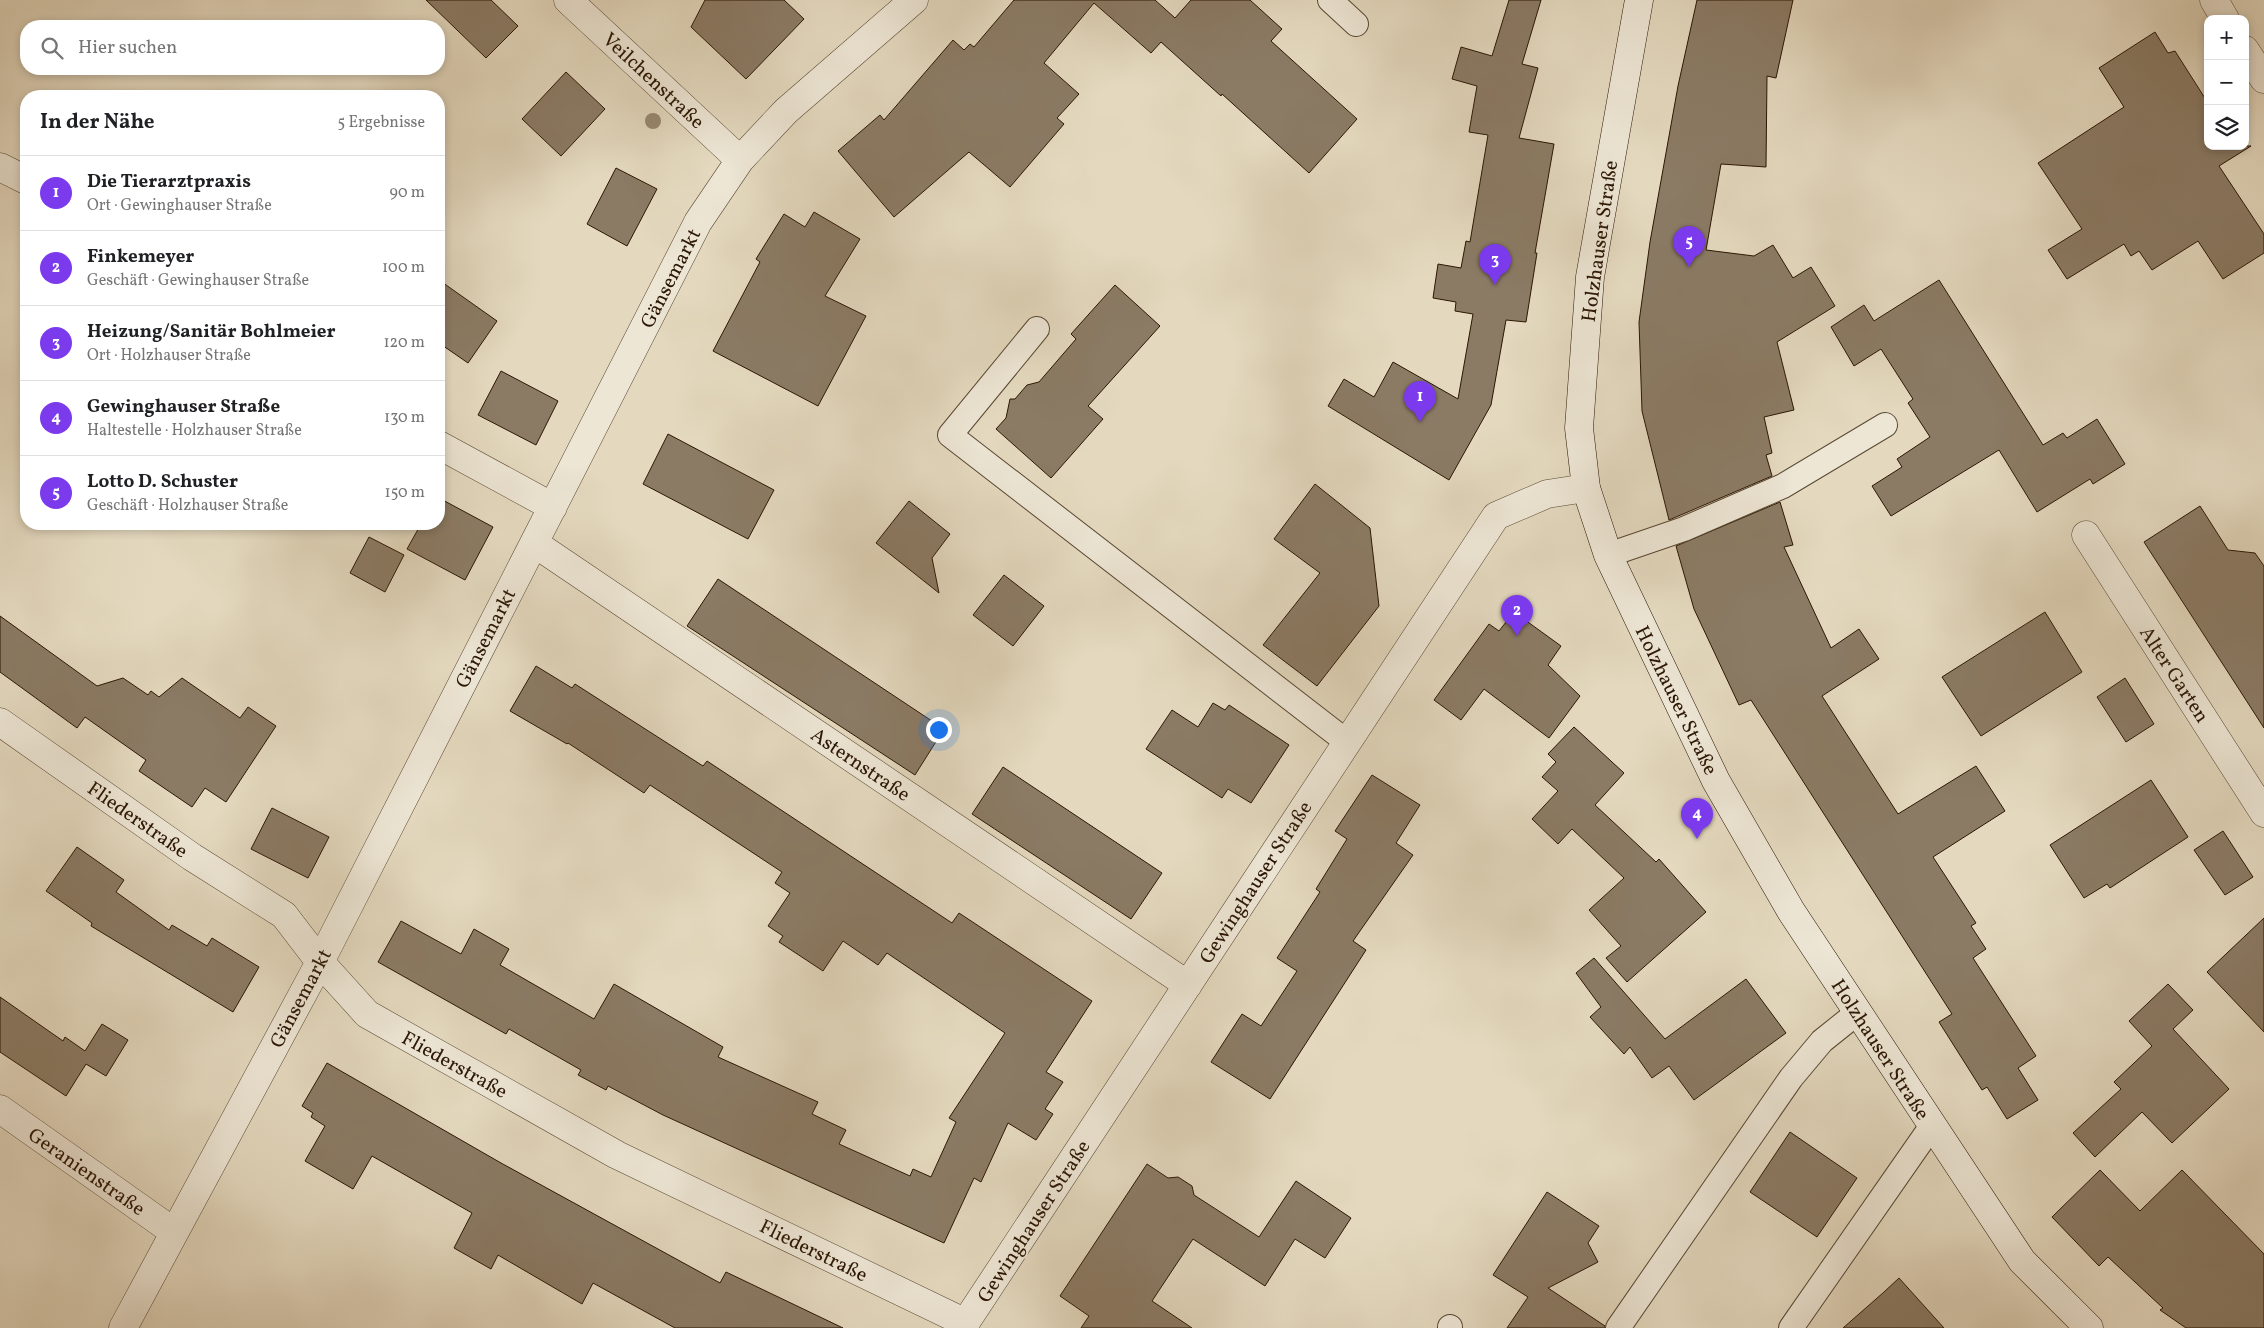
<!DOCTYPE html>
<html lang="de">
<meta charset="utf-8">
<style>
body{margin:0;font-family:Vollkorn,serif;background:#f6f6f6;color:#202124}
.controls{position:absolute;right:15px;top:15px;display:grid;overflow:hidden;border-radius:10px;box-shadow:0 2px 8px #0003}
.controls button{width:45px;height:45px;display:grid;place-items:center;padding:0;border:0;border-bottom:1px solid #e0e0e0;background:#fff;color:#202124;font:25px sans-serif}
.you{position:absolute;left:938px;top:729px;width:18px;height:18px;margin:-12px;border:4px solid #fff;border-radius:50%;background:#1a73e8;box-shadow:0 0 0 8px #1a73e833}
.badge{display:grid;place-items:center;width:32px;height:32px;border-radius:50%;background:#7c3aed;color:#fff;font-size:16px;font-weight:700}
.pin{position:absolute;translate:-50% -41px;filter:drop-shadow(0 1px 2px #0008)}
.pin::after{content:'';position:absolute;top:26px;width:18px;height:15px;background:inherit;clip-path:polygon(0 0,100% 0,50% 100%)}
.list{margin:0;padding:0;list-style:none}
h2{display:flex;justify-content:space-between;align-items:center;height:65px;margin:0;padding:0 20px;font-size:21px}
h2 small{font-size:16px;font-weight:400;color:#757577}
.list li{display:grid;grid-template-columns:32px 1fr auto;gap:15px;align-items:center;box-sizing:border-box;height:75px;padding:0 20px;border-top:1px solid #e0e0e0}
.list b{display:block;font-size:19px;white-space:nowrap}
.list p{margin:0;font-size:16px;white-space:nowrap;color:#757577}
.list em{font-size:16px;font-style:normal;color:#757577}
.icon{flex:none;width:28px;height:28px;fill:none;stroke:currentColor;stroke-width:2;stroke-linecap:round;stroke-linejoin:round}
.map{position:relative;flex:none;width:2264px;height:1328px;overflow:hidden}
.search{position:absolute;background:#fff;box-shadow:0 2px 8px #0003;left:20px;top:20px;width:425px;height:55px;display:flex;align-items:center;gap:12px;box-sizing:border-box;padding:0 18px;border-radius:20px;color:#757577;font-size:19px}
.panel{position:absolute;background:#fff;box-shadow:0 2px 8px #0003;left:20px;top:90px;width:425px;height:440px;border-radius:20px}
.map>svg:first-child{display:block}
</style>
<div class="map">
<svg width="2264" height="1328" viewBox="0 0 2264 1328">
<rect width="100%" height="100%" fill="#e4d9bf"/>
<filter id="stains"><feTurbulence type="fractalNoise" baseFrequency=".004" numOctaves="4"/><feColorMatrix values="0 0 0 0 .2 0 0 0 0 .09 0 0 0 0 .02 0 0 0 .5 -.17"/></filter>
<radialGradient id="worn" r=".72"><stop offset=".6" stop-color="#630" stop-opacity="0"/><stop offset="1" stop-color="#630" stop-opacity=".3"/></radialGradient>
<!-- building -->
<path fill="#8b7b65" stroke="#2b1604" d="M 426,0 L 491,0 L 518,26 L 486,58 Z
M 705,0 L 784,0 L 804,19 L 746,79 L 691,27 Z
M 1014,0 L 1155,0 L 1175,18 L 1191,0 L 1250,0 L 1282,29 L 1271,41 L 1357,119 L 1309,173 L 1222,94 L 1221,96 L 1161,42 L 1151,53 L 1094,3 L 1044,63 L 1079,94 L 1057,118 L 1064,124 L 1010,187 L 969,152 L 894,217 L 838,151 L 880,115 L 884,120 L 953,40 L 964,50 L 970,44 L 974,47 Z
M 1509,0 L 1541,0 L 1522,64 L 1538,68 L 1519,138 L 1554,144 L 1535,253 L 1537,253 L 1526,322 L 1506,320 L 1491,405 L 1449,480 L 1328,406 L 1344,379 L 1374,397 L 1393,362 L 1458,399 L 1473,314 L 1455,311 L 1456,302 L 1433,298 L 1438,264 L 1461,268 L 1466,241 L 1470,242 L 1488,135 L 1469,132 L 1477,86 L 1452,79 L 1461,47 L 1492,56 Z
M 1697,0 L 1793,0 L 1776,78 L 1767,76 L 1766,167 L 1721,164 L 1706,250 L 1754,256 L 1773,245 L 1793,278 L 1811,267 L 1835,306 L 1777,342 L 1794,410 L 1764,417 L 1772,453 L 1766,455 L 1772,476 L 1669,520 L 1642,411 L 1639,322 L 1650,242 L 1678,86 Z
M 2155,32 L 2168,53 L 2175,51 L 2208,103 L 2208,146 L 2251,146 L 2219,166 L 2264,234 L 2264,253 L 2223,279 L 2198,241 L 2152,270 L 2139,251 L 2131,256 L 2124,244 L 2067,279 L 2048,250 L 2082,229 L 2038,163 L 2124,107 L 2099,68 Z
M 566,72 L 605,109 L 561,156 L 522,119 Z
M 616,168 L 657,189 L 627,246 L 587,224 Z
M 814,212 L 860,239 L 825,296 L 866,316 L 818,406 L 713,351 L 760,262 L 756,259 L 784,214 L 805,227 Z
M 439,280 L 497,321 L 468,363 L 439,343 Z
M 1939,280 L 2043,445 L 2063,433 L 2067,438 L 2097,419 L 2125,464 L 2093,484 L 2090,479 L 2037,512 L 1999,450 L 1891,516 L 1872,486 L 1902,467 L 1897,459 L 1930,437 L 1908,403 L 1913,399 L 1881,349 L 1854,366 L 1831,327 L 1864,305 L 1874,321 Z
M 1115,285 L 1160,326 L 1088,406 L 1103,419 L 1051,478 L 996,429 L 1006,418 L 1010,399 L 1015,399 L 1027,385 L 1039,382 L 1076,339 L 1071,334 Z
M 501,371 L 558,401 L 536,445 L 478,415 Z
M 668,434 L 774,490 L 748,539 L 643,484 Z
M 1315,484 L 1370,528 L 1379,606 L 1317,686 L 1263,645 L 1320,573 L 1274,539 Z
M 439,498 L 493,527 L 465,580 L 407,549 L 421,524 L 439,524 Z
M 909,501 L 950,534 L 932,558 L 939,593 L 876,543 Z
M 1780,502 L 1793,545 L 1784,547 L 1831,648 L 1859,629 L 1879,659 L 1822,696 L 1898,814 L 1976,766 L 2005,811 L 1933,857 L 1976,923 L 1971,926 L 1986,949 L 1973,958 L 2036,1056 L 2018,1068 L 2038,1100 L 2007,1119 L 1987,1087 L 1982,1090 L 1939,1022 L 1952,1014 L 1751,700 L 1739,705 L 1694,609 L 1676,546 Z
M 2200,506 L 2228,550 L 2255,553 L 2264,566 L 2264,728 L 2144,542 Z
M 369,537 L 404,555 L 385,592 L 350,573 Z
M 1004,575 L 1044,606 L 1013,646 L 973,615 Z
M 718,579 L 944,729 L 915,775 L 687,626 Z
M 1514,612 L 1561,646 L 1548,665 L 1580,696 L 1549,738 L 1484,689 L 1461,720 L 1434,700 L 1489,624 L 1499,631 Z
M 2045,612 L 2082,672 L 1981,736 L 1942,677 Z
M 0,616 L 97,686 L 123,678 L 148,695 L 151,691 L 159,697 L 182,678 L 240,718 L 248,707 L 276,726 L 226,802 L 205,788 L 192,807 L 139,771 L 146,760 L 85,717 L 77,728 L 0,672 Z
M 536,666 L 572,688 L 575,684 L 703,766 L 707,761 L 952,923 L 959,913 L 1092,1001 L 1046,1072 L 1063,1082 L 1045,1109 L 1053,1114 L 1036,1140 L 1008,1123 L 981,1182 L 974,1178 L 944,1243 L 663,1115 L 608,1086 L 606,1090 L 578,1075 L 581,1070 L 509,1029 L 506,1034 L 378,962 L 401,921 L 461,954 L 474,929 L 509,949 L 500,965 L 594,1019 L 614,984 L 723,1047 L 718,1057 L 818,1102 L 812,1114 L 846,1130 L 839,1144 L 910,1176 L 913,1169 L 931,1177 L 956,1122 L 949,1118 L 1005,1033 L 887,953 L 878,965 L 843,941 L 823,971 L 779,942 L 783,936 L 768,926 L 790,893 L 775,883 L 782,872 L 650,785 L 644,793 L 568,743 L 567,744 L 510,711 Z
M 2125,678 L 2154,724 L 2126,742 L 2097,697 Z
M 1213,703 L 1225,710 L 1229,705 L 1289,745 L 1251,803 L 1228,789 L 1222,798 L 1146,749 L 1172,710 L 1198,727 Z
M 1574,727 L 1624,773 L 1595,805 L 1656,862 L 1659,859 L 1706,912 L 1627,982 L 1606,958 L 1621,946 L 1589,910 L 1624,878 L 1572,829 L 1558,844 L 1532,819 L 1558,791 L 1542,777 L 1556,762 L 1548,754 Z
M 1003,767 L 1162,873 L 1131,919 L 972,814 Z
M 1372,775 L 1420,805 L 1396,843 L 1413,855 L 1353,941 L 1366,950 L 1270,1099 L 1211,1062 L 1242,1014 L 1261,1026 L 1297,971 L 1277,958 L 1320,892 L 1316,889 L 1347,839 L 1335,831 Z
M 2151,780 L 2188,837 L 2110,888 L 2107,884 L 2084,898 L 2050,845 Z
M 272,808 L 329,837 L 308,878 L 251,849 Z
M 2223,831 L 2253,877 L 2225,895 L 2194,850 Z
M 77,847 L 124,880 L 116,892 L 169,930 L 172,925 L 207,946 L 212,938 L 259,967 L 233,1012 L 91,926 L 92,923 L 46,891 Z
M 2264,918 L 2264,1032 L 2207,972 Z
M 1594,958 L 1665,1039 L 1746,979 L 1786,1033 L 1694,1100 L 1669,1066 L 1652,1078 L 1630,1047 L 1624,1054 L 1590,1017 L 1601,1007 L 1576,973 Z
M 2168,984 L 2193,1010 L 2173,1029 L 2229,1089 L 2172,1143 L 2142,1112 L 2095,1157 L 2073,1133 L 2121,1089 L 2114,1082 L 2152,1046 L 2129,1021 Z
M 0,997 L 63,1041 L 65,1037 L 85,1051 L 102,1024 L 128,1040 L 106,1076 L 86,1064 L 66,1096 L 0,1052 Z
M 327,1063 L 501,1163 L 720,1283 L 726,1272 L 843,1328 L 675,1328 L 593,1283 L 582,1304 L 498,1255 L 491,1269 L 454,1248 L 472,1213 L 372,1156 L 353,1189 L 305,1161 L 325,1126 L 311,1117 L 313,1113 L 302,1106 Z
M 1790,1132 L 1857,1178 L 1817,1237 L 1750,1192 Z
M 1147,1164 L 1168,1178 L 1178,1177 L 1192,1186 L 1194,1195 L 1259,1237 L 1296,1181 L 1351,1218 L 1325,1258 L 1295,1239 L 1265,1286 L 1193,1239 L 1152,1301 L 1192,1328 L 1081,1328 L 1089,1316 L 1060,1296 Z
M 2100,1170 L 2140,1211 L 2182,1170 L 2264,1254 L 2264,1328 L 2186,1328 L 2160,1310 L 2163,1308 L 2108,1257 L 2099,1266 L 2052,1217 Z
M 1547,1192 L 1599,1226 L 1588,1243 L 1598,1262 L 1548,1288 L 1605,1326 L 1604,1328 L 1507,1328 L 1528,1297 L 1493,1275 Z
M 1899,1278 L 1944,1328 L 1843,1328 L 1884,1292 Z"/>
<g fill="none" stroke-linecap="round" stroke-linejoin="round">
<!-- lane casing -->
<g stroke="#594733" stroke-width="26">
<path id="lane" d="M 1330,0 L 1356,24
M 1037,329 L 950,435 L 1347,742
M 1608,555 L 1684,529 L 1783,486 L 1885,425
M 1450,1328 L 1450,1327
M 1618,1328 L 1791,1078 L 1822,1041 L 1857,1013
M 1791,1328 L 1931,1127"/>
</g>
<!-- street casing -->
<g stroke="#594733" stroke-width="29">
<path id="street" d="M 568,0 L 740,160
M 2214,0 L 2225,19
M 2245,50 L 2264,79
M 0,167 L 26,180
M 439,445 L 553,507
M 2086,535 L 2264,813
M 534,543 L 1188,985
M 0,722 L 192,857 L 284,915 L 320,962 L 367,1014 L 617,1155 L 966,1323
M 0,1109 L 174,1232
M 123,1328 L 320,962 L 698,222 L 740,160 L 786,111 L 914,0
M 962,1328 L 1496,516 L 1547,494 L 1586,488"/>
</g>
<!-- secondary casing -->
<g stroke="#2b1604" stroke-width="29">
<path id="secondary" d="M 1639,0 L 1590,277 L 1579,428 L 1586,488 L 1608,555 L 1716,781 L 1791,911 L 2022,1261 L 2089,1328"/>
</g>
<!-- lane -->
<use href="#lane" stroke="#ede6d5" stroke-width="24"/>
<!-- street -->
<use href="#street" stroke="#ede6d5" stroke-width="28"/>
<!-- secondary -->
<use href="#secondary" stroke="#ede6d5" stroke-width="28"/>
</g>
<!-- trees -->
<circle fill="#988971" cx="653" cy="121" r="8"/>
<g text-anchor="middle" stroke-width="4" stroke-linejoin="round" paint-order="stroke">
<!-- street labels -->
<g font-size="20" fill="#2b1604" stroke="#ede6d5">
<text transform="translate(654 80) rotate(43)" y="7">Veilchenstraße</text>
<text transform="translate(1599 241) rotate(-82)" y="7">Holzhauser Straße</text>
<text transform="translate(670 278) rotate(-63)" y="7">Gänsemarkt</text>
<text transform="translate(485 638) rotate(-63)" y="7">Gänsemarkt</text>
<text transform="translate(2175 674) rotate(57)" y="7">Alter Garten</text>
<text transform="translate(1677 700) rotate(64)" y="7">Holzhauser Straße</text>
<text transform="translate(861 764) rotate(34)" y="7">Asternstraße</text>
<text transform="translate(138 819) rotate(35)" y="7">Fliederstraße</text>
<text transform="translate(1255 882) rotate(-57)" y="7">Gewinghauser Straße</text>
<text transform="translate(300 998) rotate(-62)" y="7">Gänsemarkt</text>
<text transform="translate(1881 1049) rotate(57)" y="7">Holzhauser Straße</text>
<text transform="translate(455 1064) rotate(29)" y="7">Fliederstraße</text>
<text transform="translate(87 1171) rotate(35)" y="7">Geranienstraße</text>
<text transform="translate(1033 1221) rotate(-57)" y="7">Gewinghauser Straße</text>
<text transform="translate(814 1250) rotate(26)" y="7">Fliederstraße</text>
</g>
</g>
<rect width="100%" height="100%" filter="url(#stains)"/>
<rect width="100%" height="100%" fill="url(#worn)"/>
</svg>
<div class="controls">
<button>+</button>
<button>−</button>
<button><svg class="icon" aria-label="layers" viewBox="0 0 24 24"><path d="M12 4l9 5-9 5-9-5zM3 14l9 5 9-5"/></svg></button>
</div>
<div class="you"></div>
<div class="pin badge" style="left:1420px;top:422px">1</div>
<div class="pin badge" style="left:1517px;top:636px">2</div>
<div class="pin badge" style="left:1495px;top:285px">3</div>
<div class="pin badge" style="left:1697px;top:839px">4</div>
<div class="pin badge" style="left:1689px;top:267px">5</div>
<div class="search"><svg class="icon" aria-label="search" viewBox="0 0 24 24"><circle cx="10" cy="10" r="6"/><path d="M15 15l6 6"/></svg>Hier suchen</div>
<section class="panel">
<h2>In der Nähe<small>5 Ergebnisse</small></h2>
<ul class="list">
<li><span class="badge">1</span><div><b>Die Tierarztpraxis</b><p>Ort · Gewinghauser Straße</p></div><em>90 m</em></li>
<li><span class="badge">2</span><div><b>Finkemeyer</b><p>Geschäft · Gewinghauser Straße</p></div><em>100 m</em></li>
<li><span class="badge">3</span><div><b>Heizung/Sanitär Bohlmeier</b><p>Ort · Holzhauser Straße</p></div><em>120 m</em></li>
<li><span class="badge">4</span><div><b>Gewinghauser Straße</b><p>Haltestelle · Holzhauser Straße</p></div><em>130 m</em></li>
<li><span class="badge">5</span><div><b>Lotto D. Schuster</b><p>Geschäft · Holzhauser Straße</p></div><em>150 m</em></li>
</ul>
</section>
</div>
